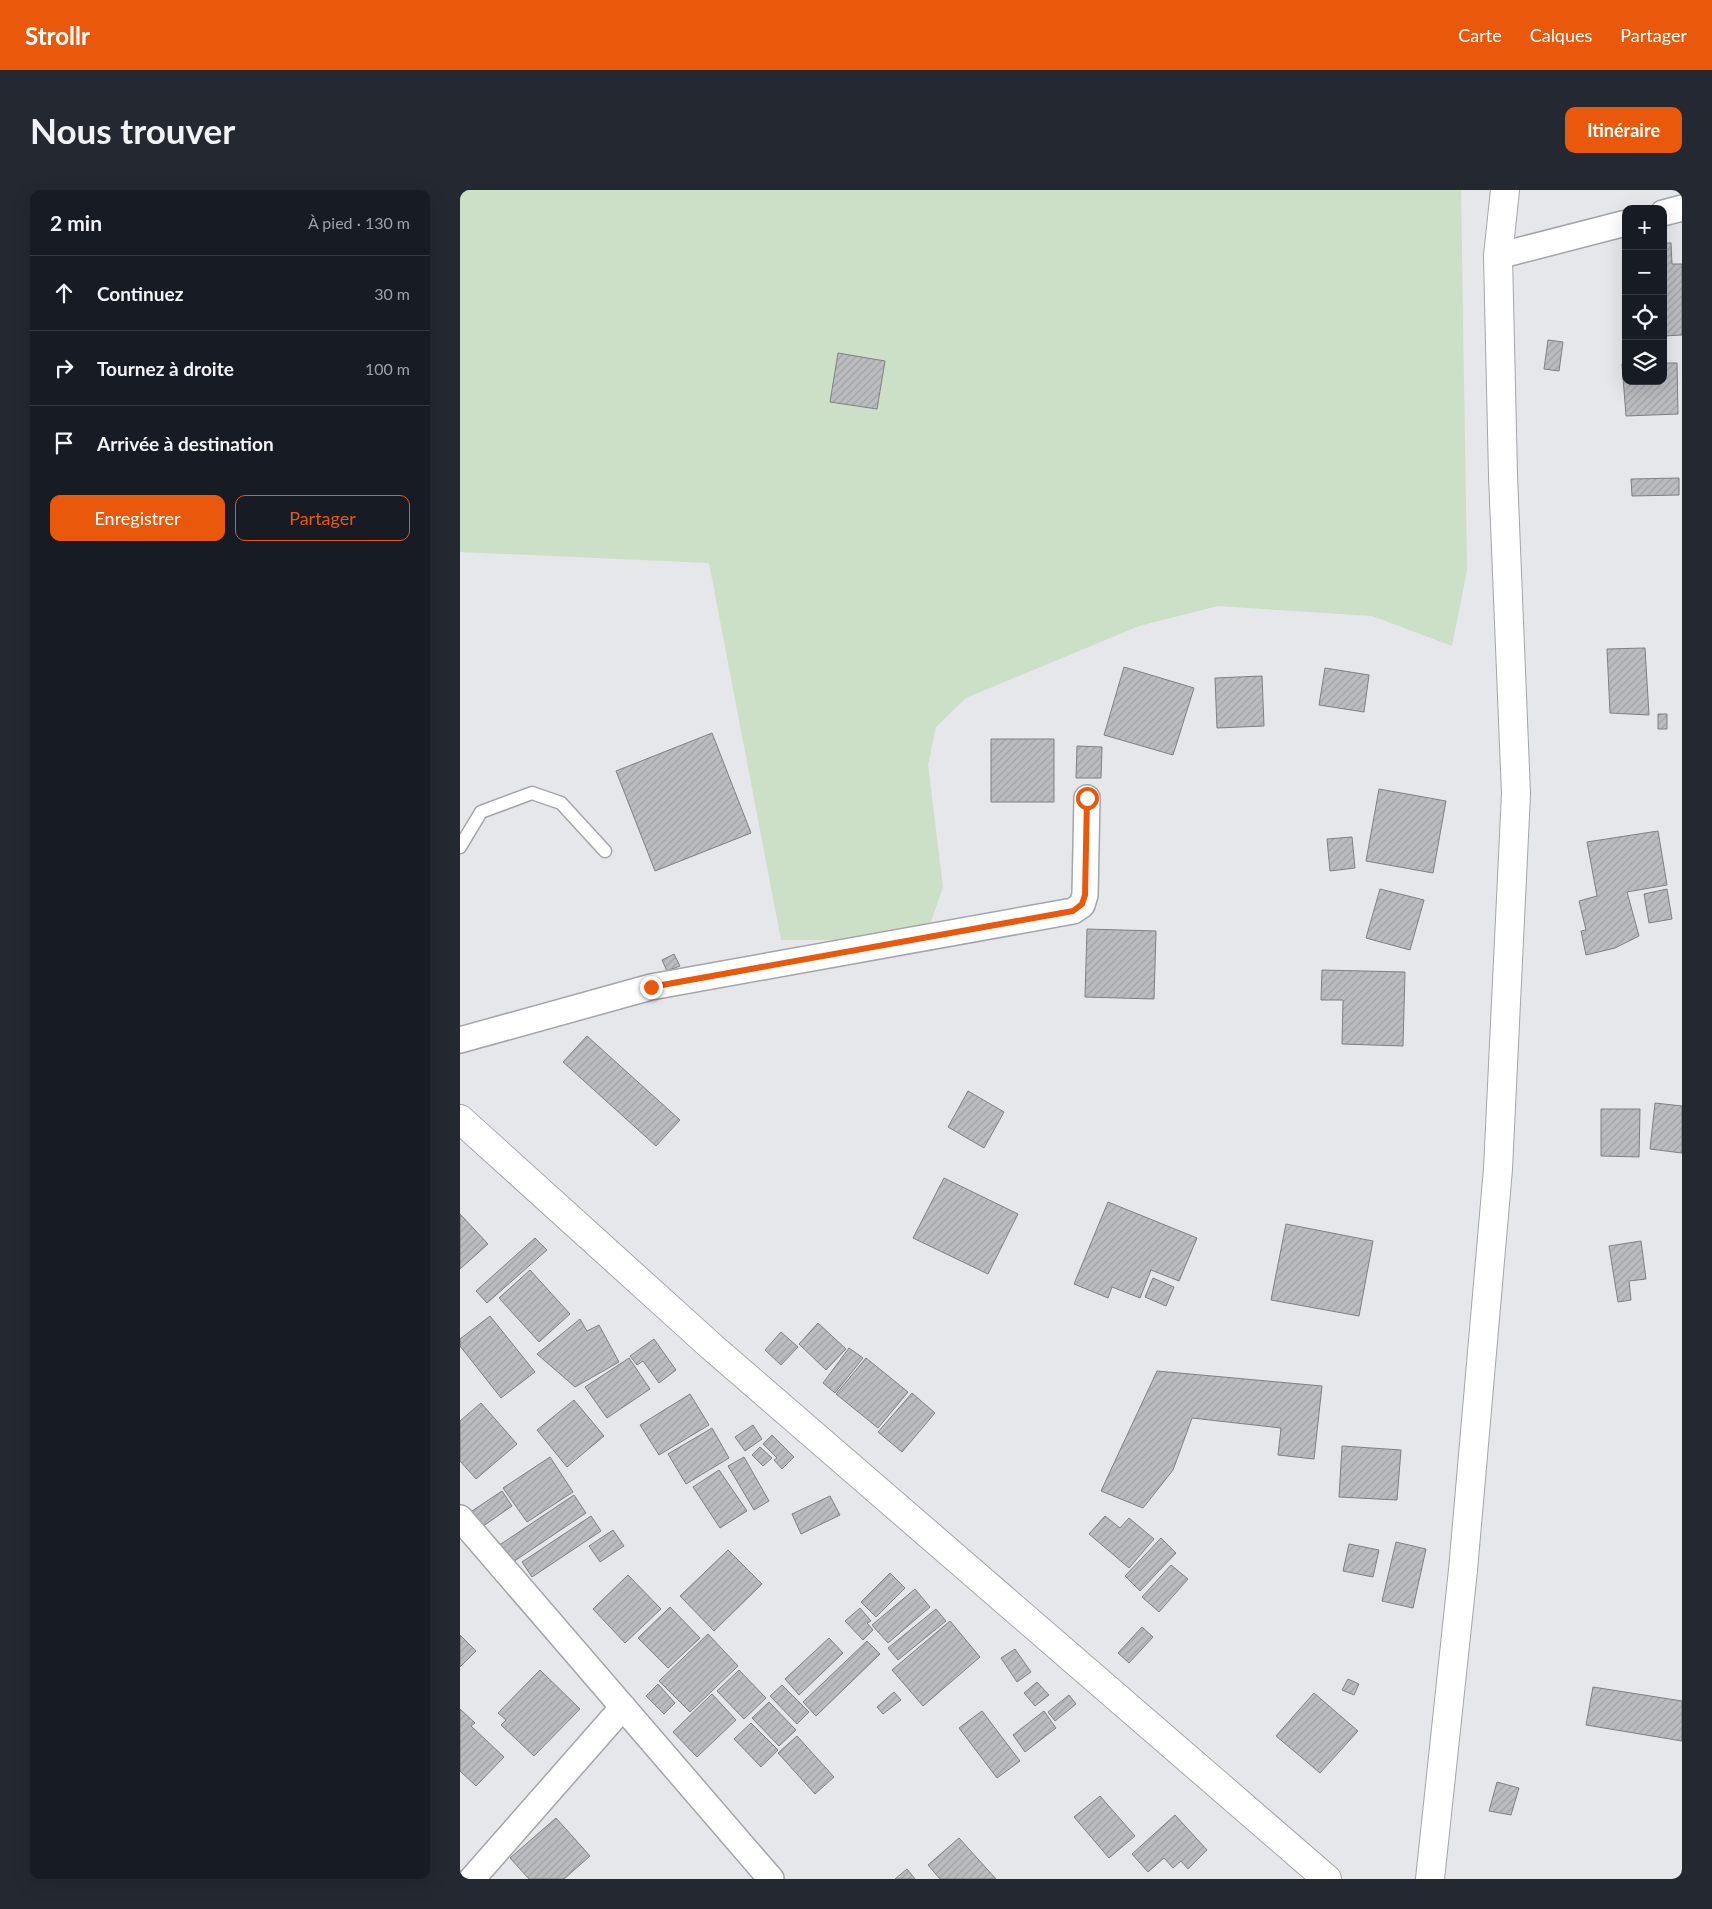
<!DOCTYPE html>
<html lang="fr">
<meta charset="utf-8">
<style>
body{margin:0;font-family:Lato,sans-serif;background:#242831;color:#f1f3f6}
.controls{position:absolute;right:15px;top:15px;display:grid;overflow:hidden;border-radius:10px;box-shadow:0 5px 20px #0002}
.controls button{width:45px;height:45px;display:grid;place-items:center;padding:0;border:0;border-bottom:1px solid #363941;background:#171b24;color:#f1f3f6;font:25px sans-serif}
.stop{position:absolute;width:15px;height:15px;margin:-11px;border:4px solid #ea580c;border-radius:50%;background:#fff}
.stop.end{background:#ea580c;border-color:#fff;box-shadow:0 1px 5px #0008}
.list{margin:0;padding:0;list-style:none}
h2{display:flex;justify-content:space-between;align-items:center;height:65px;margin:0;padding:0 20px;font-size:21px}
h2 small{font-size:16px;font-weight:400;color:#9ea1a6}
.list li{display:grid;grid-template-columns:32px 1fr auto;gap:15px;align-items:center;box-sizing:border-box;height:75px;padding:0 20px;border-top:1px solid #363941}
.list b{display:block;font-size:19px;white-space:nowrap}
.list em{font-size:16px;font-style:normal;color:#9ea1a6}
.actions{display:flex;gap:10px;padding:15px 20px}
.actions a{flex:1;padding:11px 0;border:1px solid #ea580c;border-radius:10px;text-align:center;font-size:18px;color:#ea580c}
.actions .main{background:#ea580c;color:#fff}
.icon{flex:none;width:28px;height:28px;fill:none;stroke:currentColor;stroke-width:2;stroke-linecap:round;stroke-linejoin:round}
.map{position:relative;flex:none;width:1222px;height:1689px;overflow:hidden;border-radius:10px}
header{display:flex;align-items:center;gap:30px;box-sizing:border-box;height:70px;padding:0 25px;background:#ea580c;color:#fff}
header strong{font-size:24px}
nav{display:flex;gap:28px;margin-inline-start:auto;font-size:18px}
.intro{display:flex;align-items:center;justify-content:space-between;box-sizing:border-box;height:120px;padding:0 30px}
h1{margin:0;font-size:35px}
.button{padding:12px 22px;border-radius:10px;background:#ea580c;color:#fff;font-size:18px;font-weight:700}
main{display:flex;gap:30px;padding:0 30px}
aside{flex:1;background:#171b24;border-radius:10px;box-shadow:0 5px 20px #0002}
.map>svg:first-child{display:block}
</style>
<header>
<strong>Strollr</strong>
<nav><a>Carte</a><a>Calques</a><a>Partager</a></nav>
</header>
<div class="intro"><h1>Nous trouver</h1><a class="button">Itinéraire</a></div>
<main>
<aside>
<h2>2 min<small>À pied · 130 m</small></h2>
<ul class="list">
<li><svg class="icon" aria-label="ahead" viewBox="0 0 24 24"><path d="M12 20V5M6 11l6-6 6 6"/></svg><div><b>Continuez</b></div><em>30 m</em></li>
<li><svg class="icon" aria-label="right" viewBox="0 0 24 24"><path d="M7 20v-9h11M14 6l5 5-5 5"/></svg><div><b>Tournez à droite</b></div><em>100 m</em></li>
<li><svg class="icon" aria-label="arrive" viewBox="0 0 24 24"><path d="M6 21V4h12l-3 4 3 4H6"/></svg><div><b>Arrivée à destination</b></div></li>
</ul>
<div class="actions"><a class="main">Enregistrer</a><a>Partager</a></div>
</aside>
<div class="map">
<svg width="1222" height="1689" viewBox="0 0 1222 1689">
<defs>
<pattern id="building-hatch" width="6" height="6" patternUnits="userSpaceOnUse" patternTransform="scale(1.25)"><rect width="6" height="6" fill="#babcbf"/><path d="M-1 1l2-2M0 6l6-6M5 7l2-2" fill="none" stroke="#9fa1a4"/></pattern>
</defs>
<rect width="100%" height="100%" fill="#e5e7ea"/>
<!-- green -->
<path fill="#ccdfc7" d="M 0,0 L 1001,0 L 1007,380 L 992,456 L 912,426 L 758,416 L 679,436 L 506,508 L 476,537 L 468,575 L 483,697 L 470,735 L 391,750 L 321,750 L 249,373 L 0,362 Z"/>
<!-- building -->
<path fill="url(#building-hatch)" stroke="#7e8083" d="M 1203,53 L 1211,53 L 1212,74 L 1222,74 L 1222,145 L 1203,146 Z
M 1088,150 L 1103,152 L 1099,181 L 1084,179 Z
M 378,163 L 425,171 L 417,219 L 370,212 Z
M 1203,173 L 1217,173 L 1218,224 L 1166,226 L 1162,174 L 1166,174 L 1166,191 L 1203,191 Z
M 1219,288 L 1219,305 L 1172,306 L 1171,289 Z
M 1185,458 L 1189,525 L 1150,523 L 1147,459 Z
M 664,477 L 734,498 L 713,565 L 644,545 Z
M 865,478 L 909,485 L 904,522 L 859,515 Z
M 802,486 L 804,536 L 757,538 L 755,488 Z
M 1198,524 L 1207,524 L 1207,539 L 1198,539 Z
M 252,543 L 291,643 L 195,681 L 156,581 Z
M 531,549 L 594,549 L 594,612 L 531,612 Z
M 617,556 L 642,557 L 641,588 L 616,588 Z
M 919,599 L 986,611 L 973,683 L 906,671 Z
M 1198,641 L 1207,695 L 1167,702 L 1179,746 L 1155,758 L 1126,765 L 1121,741 L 1126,740 L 1119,711 L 1137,706 L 1127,652 Z
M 892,647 L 895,678 L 870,681 L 867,649 Z
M 920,699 L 964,710 L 950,760 L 906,748 Z
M 1207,699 L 1212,729 L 1189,733 L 1184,704 Z
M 627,739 L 696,741 L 694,809 L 625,807 Z
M 214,764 L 220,776 L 207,781 L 202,770 Z
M 862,780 L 945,782 L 943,856 L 882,854 L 883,810 L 861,810 Z
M 127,846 L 220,930 L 196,956 L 103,872 Z
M 508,901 L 544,922 L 524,958 L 488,937 Z
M 1195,913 L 1222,916 L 1222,963 L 1190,959 Z
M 1141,919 L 1180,919 L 1179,967 L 1141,966 Z
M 484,988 L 558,1024 L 528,1084 L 453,1048 Z
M 648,1012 L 737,1048 L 719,1091 L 691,1080 L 680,1108 L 652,1097 L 648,1108 L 614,1094 Z
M 0,1024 L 28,1054 L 0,1079 Z
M 826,1034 L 913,1051 L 899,1126 L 811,1110 Z
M 75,1048 L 87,1060 L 27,1113 L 16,1101 Z
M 1181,1051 L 1186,1089 L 1169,1091 L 1171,1110 L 1158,1112 L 1149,1056 Z
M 70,1080 L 110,1124 L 79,1152 L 39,1108 Z
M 693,1088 L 714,1097 L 706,1116 L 685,1107 Z
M 30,1126 L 75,1182 L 41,1208 L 0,1156 L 0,1149 Z
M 120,1129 L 127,1141 L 139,1135 L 159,1172 L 115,1197 L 77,1164 Z
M 358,1133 L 386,1159 L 366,1180 L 339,1154 Z
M 321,1142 L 338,1157 L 321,1175 L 305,1160 Z
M 194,1149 L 216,1180 L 199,1193 L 183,1171 L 177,1175 L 170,1166 Z
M 389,1158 L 403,1168 L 375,1203 L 363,1193 Z
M 169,1168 L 190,1199 L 147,1228 L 125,1197 Z
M 406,1168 L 448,1202 L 418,1238 L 376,1204 Z
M 697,1181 L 862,1196 L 854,1269 L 818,1265 L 821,1238 L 732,1228 L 713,1280 L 683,1318 L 641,1301 Z
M 452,1203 L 475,1223 L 442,1262 L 418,1242 Z
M 230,1204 L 249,1235 L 199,1265 L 180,1235 Z
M 114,1210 L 144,1246 L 107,1277 L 77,1240 Z
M 21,1213 L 57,1254 L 16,1289 L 0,1271 L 0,1231 Z
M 293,1235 L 302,1249 L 285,1261 L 275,1247 Z
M 252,1238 L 269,1268 L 226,1294 L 208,1264 Z
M 312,1245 L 334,1267 L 322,1279 L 314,1270 L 317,1268 L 303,1254 Z
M 882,1256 L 941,1260 L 937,1310 L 879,1307 Z
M 300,1257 L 312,1268 L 303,1276 L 292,1265 Z
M 90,1267 L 113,1302 L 67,1332 L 43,1298 Z
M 284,1267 L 309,1311 L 294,1320 L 268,1276 Z
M 259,1280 L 287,1321 L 260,1338 L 233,1297 Z
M 42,1301 L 52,1316 L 19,1339 L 9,1323 Z
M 114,1305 L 126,1323 L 50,1374 L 38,1356 Z
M 370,1306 L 380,1325 L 341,1344 L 332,1324 Z
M 131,1326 L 141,1341 L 72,1387 L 62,1372 Z
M 645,1326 L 660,1338 L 669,1328 L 694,1349 L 669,1378 L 629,1344 Z
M 153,1340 L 164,1356 L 140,1372 L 129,1356 Z
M 701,1348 L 716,1363 L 680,1401 L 665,1386 Z
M 936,1352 L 966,1359 L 953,1418 L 922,1411 Z
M 889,1354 L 919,1360 L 913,1387 L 883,1381 Z
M 268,1360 L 302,1394 L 254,1441 L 220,1406 Z
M 711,1375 L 728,1389 L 699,1422 L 682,1407 Z
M 430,1383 L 445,1398 L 416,1427 L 401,1412 Z
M 168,1385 L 201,1419 L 165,1453 L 133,1419 Z
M 455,1399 L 470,1417 L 428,1453 L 412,1435 Z
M 210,1417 L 240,1448 L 208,1478 L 178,1448 Z
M 400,1418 L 411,1431 L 407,1433 L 413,1440 L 403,1450 L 385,1431 Z
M 476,1419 L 486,1431 L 438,1470 L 428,1458 Z
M 490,1431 L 520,1467 L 463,1516 L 432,1480 Z
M 682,1437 L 693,1447 L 669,1473 L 658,1463 Z
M 248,1444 L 278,1476 L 230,1522 L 199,1491 Z
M 0,1445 L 16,1461 L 0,1477 Z
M 369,1448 L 383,1463 L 339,1505 L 325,1489 Z
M 407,1451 L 420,1464 L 356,1526 L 343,1512 Z
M 555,1459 L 571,1482 L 557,1492 L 541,1468 Z
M 80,1480 L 120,1519 L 74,1566 L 41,1535 L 46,1530 L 38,1523 Z
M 279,1480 L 306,1508 L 284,1529 L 257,1501 Z
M 888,1489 L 899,1494 L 894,1505 L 882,1500 Z
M 577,1492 L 589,1505 L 575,1516 L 564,1503 Z
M 198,1494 L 215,1513 L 204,1524 L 186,1506 Z
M 322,1495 L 349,1522 L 337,1534 L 310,1506 Z
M 1133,1497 L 1222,1511 L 1222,1551 L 1126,1535 Z
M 434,1502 L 441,1510 L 423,1524 L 417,1517 Z
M 854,1503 L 898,1541 L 860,1583 L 816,1546 Z
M 252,1504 L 276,1530 L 237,1567 L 213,1542 Z
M 609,1505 L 616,1514 L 595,1531 L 588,1522 Z
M 309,1512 L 336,1540 L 319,1556 L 292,1528 Z
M 0,1519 L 15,1533 L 11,1536 L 44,1567 L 16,1596 L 0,1581 Z
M 522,1521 L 560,1571 L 537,1588 L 499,1538 Z
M 584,1521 L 596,1538 L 565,1562 L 553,1545 Z
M 291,1533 L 318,1560 L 301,1577 L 274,1549 Z
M 337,1546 L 374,1587 L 355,1604 L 318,1563 Z
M 1037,1592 L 1059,1598 L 1051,1625 L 1029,1621 Z
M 640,1606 L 675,1646 L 649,1668 L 614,1627 Z
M 715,1625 L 747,1660 L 728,1679 L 721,1671 L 713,1678 L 704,1668 L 688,1682 L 672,1664 Z
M 96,1628 L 130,1666 L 104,1689 L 69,1689 L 50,1668 Z
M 499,1648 L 536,1689 L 480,1689 L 468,1675 Z
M 447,1679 L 455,1689 L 435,1689 Z"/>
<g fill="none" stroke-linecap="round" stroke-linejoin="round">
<!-- lane casing -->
<g stroke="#a4a5a9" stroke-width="15">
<path id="lane" d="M 0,657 L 21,622 L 72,603 L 101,613 L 145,661"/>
</g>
<!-- street casing -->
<g stroke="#a4a5a9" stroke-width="28">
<path id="street" d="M 1203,23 L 1222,18
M 1038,66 L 1166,33
M 0,850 L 191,797 L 613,721 L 622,715 L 625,705 L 627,608
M 0,1328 L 311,1689
M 12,1689 L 163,1517"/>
</g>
<!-- secondary casing -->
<g stroke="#a4a5a9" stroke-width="30">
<path id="secondary" d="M 0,929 L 252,1157 L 867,1689
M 970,1689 L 1003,1380 L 1038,979 L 1056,604 L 1043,285 L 1038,66 L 1045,0"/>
</g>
<!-- lane -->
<use href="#lane" stroke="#fff" stroke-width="12"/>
<!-- street -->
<use href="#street" stroke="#fff" stroke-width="25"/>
<!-- secondary -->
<use href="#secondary" stroke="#fff" stroke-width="28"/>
</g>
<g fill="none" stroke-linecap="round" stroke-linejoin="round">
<!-- route -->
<path stroke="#ea580c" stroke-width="6" d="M 191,797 L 613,721 L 622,714 L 625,705 L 627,608"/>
</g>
</svg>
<div class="controls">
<button>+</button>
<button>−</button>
<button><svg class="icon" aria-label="locate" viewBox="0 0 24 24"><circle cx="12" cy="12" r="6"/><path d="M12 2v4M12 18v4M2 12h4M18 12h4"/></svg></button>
<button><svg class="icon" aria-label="layers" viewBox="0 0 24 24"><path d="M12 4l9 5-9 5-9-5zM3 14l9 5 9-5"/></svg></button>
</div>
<div class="stop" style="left:627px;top:608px"></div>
<div class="stop end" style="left:191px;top:797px"></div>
</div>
</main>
